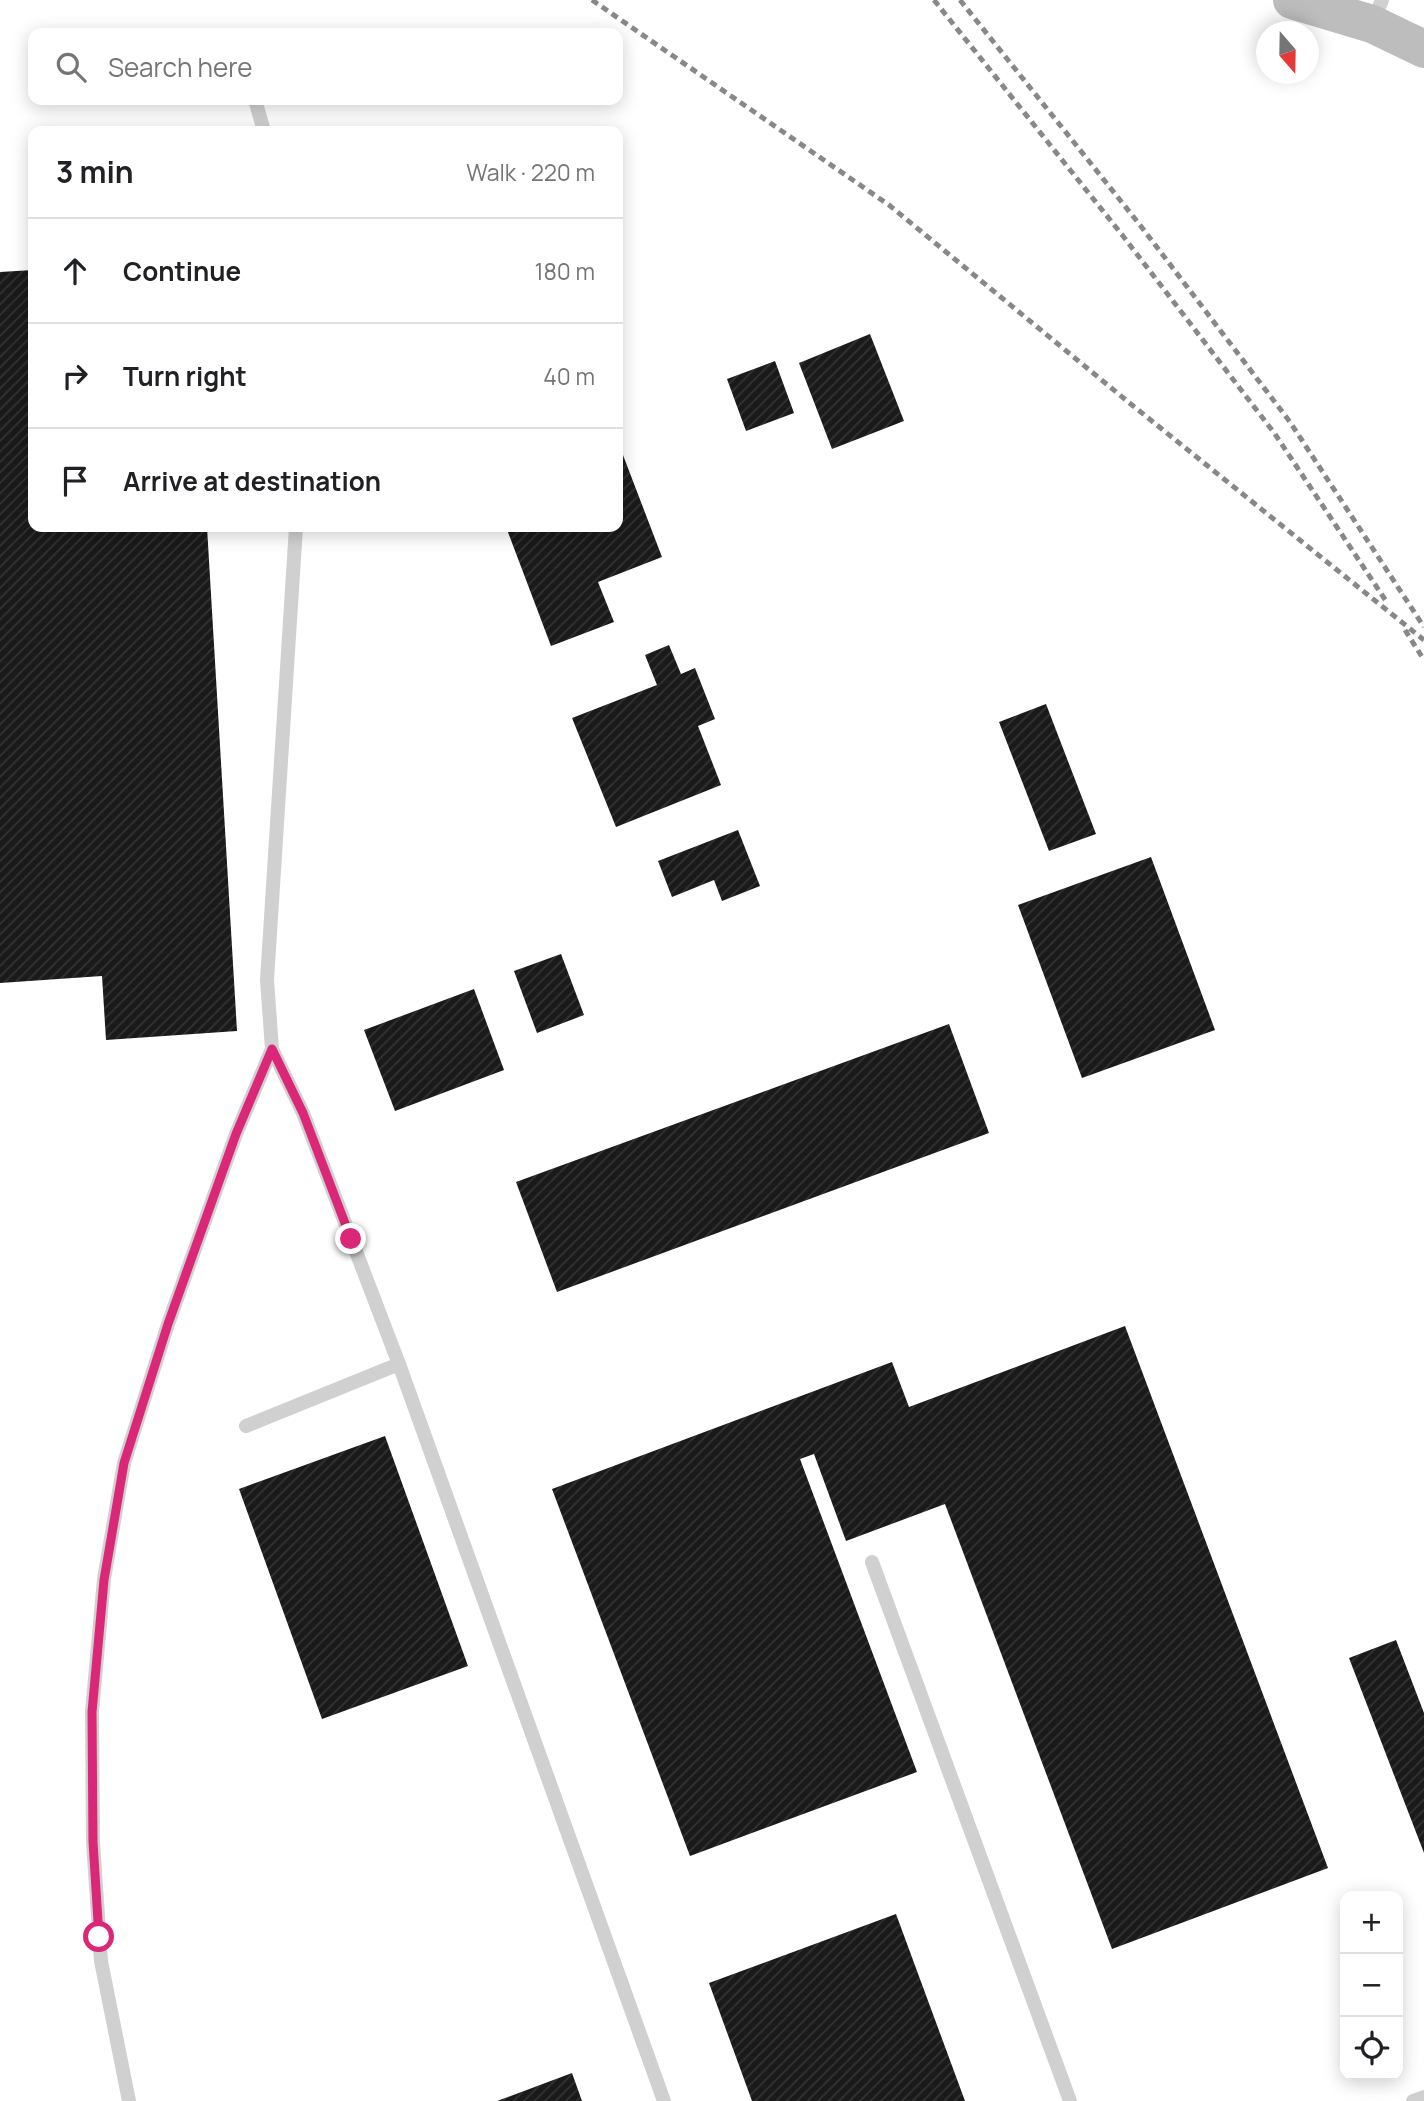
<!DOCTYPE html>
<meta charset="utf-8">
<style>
body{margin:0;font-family:Manrope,sans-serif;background:#f6f6f6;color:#202124}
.controls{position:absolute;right:21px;bottom:21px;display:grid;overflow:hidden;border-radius:14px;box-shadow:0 4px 18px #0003}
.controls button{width:63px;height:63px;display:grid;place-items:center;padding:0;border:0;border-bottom:2px solid #e0e0e0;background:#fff;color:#202124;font:35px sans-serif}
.compass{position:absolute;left:1256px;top:21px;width:63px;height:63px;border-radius:50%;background:#fff;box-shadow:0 4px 18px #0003;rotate:160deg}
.stop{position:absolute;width:21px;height:21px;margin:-16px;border:5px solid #db2777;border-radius:50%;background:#fff}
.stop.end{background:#db2777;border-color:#fff;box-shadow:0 2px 7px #0008}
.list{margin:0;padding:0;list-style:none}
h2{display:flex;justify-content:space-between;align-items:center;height:91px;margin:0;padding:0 28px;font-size:30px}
h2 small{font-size:23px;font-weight:400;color:#757577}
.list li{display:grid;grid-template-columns:46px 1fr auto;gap:21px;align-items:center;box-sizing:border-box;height:105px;padding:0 28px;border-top:2px solid #e0e0e0}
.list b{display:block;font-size:26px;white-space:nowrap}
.list em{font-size:23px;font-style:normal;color:#757577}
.icon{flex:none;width:38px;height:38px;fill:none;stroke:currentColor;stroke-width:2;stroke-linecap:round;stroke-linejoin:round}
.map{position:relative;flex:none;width:1424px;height:2101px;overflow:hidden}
.search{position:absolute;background:#fff;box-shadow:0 4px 18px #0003;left:28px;top:28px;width:595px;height:77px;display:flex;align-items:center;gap:18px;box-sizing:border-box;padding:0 24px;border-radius:14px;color:#757577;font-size:26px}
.panel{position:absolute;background:#fff;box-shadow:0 4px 18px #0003;left:28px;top:126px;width:595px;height:406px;border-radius:14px}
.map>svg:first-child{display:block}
</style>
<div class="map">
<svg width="1424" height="2101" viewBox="0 0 1424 2101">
<defs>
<pattern id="building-hatch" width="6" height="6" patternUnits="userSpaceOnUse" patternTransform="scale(1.75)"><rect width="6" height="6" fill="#1a1a1a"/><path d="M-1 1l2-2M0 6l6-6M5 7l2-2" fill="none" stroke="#333"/></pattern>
</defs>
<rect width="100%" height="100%" fill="#fff"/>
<!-- building -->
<path fill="url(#building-hatch)" d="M 33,270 L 33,527 L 207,527 L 237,1031 L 106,1040 L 102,976 L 0,983 L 0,272 Z
M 870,334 L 904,421 L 832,449 L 799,363 Z
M 775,361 L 794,413 L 746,431 L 727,379 Z
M 618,442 L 662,557 L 598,582 L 614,622 L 551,646 L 506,527 L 618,527 Z
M 669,645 L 681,674 L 695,668 L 715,719 L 698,726 L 721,785 L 616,827 L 572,718 L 657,685 L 645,655 Z
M 1046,704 L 1096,834 L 1049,851 L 999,722 Z
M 738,830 L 760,886 L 722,901 L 714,880 L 672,897 L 658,861 Z
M 1151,857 L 1215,1030 L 1082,1078 L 1018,905 Z
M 561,954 L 584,1015 L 537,1033 L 514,971 Z
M 474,989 L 504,1070 L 395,1111 L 364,1030 Z
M 949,1024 L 989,1133 L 557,1292 L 516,1182 Z
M 1125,1326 L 1328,1868 L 1112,1949 L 945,1504 L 846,1541 L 814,1454 L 800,1459 L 917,1772 L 690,1856 L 552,1489 L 892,1362 L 909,1407 Z
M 385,1436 L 468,1666 L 322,1719 L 239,1489 Z
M 1396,1640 L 1424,1713 L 1424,1853 L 1349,1658 Z
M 896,1914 L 965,2101 L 752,2101 L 709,1983 Z
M 572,2073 L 582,2101 L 497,2101 Z"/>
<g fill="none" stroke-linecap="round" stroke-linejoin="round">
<!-- lane -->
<path stroke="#d0d0d0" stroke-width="14" d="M 1372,23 L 1382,0
M 255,100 L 264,131
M 296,527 L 267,980 L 272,1049 L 303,1113 L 399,1364 L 664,2101
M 246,1426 L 399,1364
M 872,1562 L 1070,2101
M 129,2101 L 101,1961 L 93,1842 L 92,1712 L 104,1579 L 124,1463 L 168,1324 L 236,1134 L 272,1049
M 1413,2101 L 1424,2097"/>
<!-- secondary -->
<path stroke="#bdbdbd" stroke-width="38" d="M 1292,0 L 1372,24 L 1424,49"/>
<!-- rail -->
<path stroke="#888" stroke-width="5" stroke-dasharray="7 5" stroke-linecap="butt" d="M 592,0 L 889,205 L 1132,405 L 1424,640
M 934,0 L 1123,236 L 1275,434 L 1388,604
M 960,0 L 1140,225 L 1290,422 L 1424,627
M 1405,630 L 1424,660"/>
</g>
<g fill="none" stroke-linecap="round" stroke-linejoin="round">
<!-- route -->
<path stroke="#db2777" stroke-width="9" d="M 99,1937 L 93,1842 L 92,1712 L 104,1580 L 124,1463 L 168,1324 L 236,1134 L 272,1049 L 303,1113 L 351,1239"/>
</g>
</svg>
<div class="controls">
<button>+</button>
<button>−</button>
<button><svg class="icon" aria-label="locate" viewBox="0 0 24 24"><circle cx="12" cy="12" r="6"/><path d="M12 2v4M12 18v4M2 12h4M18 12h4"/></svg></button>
</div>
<svg class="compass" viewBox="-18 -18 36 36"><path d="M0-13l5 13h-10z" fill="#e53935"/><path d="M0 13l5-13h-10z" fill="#757577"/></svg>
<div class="stop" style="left:99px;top:1937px"></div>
<div class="stop end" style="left:351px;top:1239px"></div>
<div class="search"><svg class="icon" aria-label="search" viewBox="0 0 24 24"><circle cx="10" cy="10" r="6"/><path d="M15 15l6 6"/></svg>Search here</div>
<section class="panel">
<h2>3 min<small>Walk · 220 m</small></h2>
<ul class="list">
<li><svg class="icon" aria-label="ahead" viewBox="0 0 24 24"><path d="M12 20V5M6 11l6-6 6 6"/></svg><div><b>Continue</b></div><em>180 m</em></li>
<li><svg class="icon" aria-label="right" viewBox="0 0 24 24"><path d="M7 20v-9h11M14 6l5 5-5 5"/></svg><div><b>Turn right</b></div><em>40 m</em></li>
<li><svg class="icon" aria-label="arrive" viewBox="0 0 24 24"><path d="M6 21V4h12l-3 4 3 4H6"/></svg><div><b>Arrive at destination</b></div></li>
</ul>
</section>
</div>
